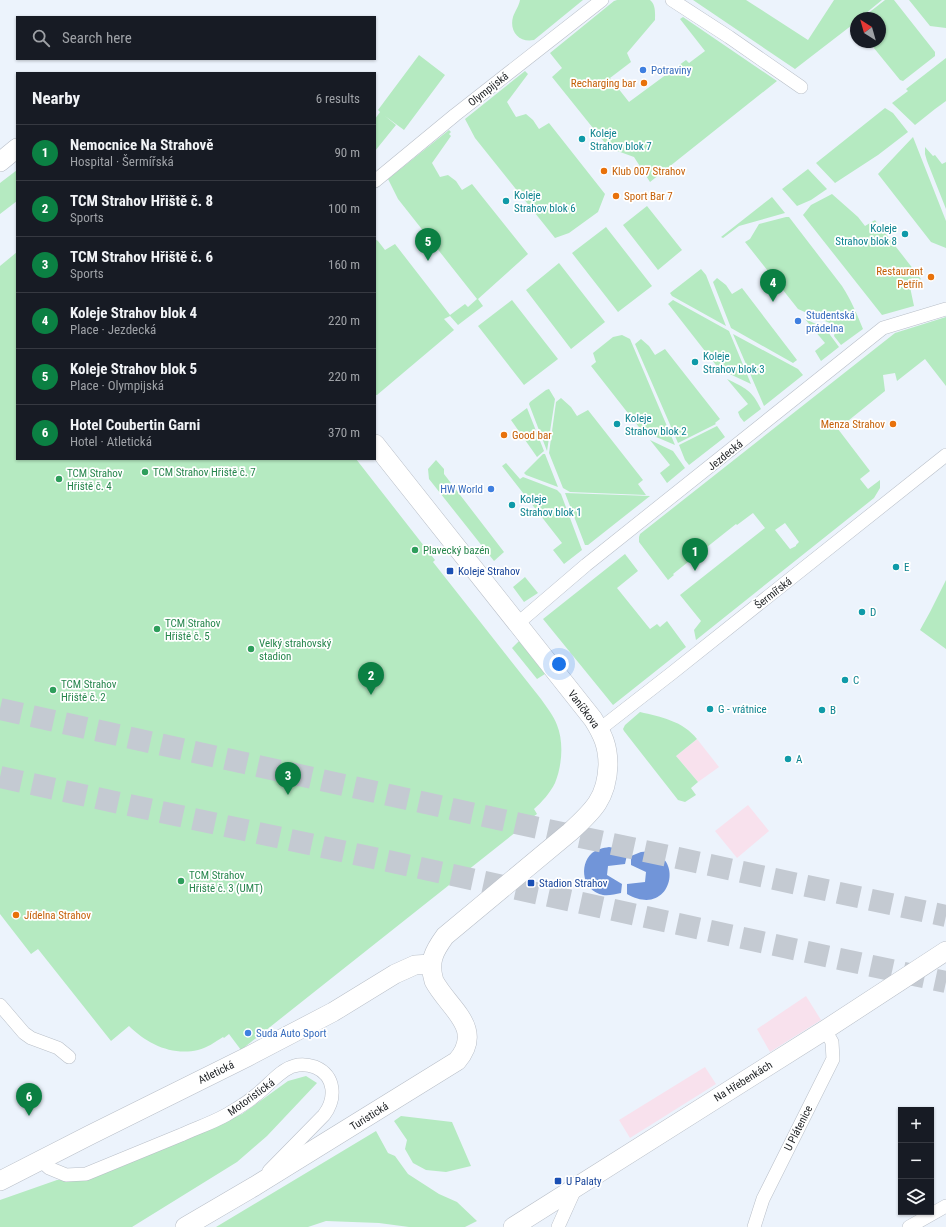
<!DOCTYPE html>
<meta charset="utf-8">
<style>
body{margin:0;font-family:"Roboto Condensed",sans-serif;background:#20242c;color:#f1f3f6}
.controls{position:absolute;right:12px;bottom:12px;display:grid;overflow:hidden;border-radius:0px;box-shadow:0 1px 3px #0004}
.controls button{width:36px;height:36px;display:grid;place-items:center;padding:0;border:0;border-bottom:1px solid #363941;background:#171b24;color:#f1f3f6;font:20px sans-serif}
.compass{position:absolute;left:850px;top:12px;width:36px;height:36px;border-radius:50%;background:#171b24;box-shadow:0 1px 3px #0004;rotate:323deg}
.you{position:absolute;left:559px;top:664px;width:14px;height:14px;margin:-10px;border:3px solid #fff;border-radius:50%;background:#1a73e8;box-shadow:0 0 0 6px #1a73e833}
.badge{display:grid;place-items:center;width:26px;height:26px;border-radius:50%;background:#0b8043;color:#fff;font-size:13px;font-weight:700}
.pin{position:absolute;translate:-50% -33px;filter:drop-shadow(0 1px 2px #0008)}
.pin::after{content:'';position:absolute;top:21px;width:14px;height:12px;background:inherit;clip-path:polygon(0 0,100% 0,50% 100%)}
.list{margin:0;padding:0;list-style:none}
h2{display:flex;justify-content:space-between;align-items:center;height:52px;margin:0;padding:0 16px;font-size:17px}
h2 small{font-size:13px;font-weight:400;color:#9ea1a6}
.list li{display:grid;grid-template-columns:26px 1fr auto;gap:12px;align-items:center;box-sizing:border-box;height:56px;padding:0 16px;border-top:1px solid #363941}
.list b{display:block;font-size:15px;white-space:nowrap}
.list p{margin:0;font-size:13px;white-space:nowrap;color:#9ea1a6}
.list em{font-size:13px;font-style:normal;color:#9ea1a6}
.icon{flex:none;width:22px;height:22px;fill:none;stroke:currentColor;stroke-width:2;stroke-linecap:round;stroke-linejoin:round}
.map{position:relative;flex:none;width:946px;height:1227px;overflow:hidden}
.search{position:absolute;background:#171b24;box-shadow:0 1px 3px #0004;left:16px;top:16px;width:360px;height:44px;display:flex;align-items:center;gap:10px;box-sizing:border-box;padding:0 14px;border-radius:0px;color:#9ea1a6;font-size:15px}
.panel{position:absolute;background:#171b24;box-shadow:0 1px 3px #0004;left:16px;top:72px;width:360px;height:388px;border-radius:0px}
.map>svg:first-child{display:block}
</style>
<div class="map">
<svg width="946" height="1227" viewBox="0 0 946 1227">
<rect width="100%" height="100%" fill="#ecf3fc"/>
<!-- industrial -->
<path fill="#f8e1ed" d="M 697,739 L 719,767 L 698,782 L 676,756 Z
M 748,805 L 769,831 L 737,858 L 715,831 Z
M 806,996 L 821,1020 L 770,1052 L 757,1029 Z
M 705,1067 L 716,1084 L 630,1138 L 619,1120 Z"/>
<!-- green -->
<path fill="#b5eac1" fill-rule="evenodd" d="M 520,0 L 583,0 L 534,40 C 519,43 509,31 513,17 C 515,11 519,6 520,0 Z
M 617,0 L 650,0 C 656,5 655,13 655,20 L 627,53 L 631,62 L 610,78 L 629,102 L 686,60 L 689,63 L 705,51 L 680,19 L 683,17 L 777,81 L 650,182 L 634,157 L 609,148 L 552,77 L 562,68 L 550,53 L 614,1 Z
M 693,0 L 746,0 L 808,40 L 834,0 L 882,0 L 860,18 L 856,18 L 856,22 L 795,69 Z
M 885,0 L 894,0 L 935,52 L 935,56 L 903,81 L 900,80 L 869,42 L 880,42 L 880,18 L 862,18 Z
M 909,0 L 946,0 L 946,28 L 930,26 Z
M 419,55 L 445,75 L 404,130 L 385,116 L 396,125 L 375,151 L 375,119 L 380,112 L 378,110 Z
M 946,58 L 946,101 L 935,109 L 915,125 L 892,103 L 908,91 L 906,89 Z
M 525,71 L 528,74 L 507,102 L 516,117 L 526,114 L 533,120 L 539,129 L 549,123 L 605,194 L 598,212 L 569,233 L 555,238 L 475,138 L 465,119 Z
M 885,108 L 893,113 L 908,132 L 878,155 L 835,183 L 816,163 Z
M 449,130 L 451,132 L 449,134 L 451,136 L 432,163 L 440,177 L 448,175 L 456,181 L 462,190 L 472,184 L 528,254 L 478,299 L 483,306 L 458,325 L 450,316 L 444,319 L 454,330 L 377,395 L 375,395 L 375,239 L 378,241 L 385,250 L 395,244 L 450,315 L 465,304 L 468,307 L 477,299 L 398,199 L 388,179 Z
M 913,137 L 946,221 L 946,248 L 931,242 L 878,174 Z
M 925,147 L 933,156 L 935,155 L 942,164 L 946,162 L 946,209 L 927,161 L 925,154 Z
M 808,169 L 827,189 L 811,200 L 797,206 L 782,189 Z
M 17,170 L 17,201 L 0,214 L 0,183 Z
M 832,194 L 858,217 L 865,226 L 875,220 L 921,279 L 910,287 L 914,306 L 882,315 L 803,215 L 811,205 Z
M 772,197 L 785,213 L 739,226 L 723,238 L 721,237 Z
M 647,206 L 682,250 L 658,270 L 623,225 Z
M 786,217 L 789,217 L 842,286 C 851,300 857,314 863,329 L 841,345 L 834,336 L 836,328 L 834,325 L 798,309 L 745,242 L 750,239 L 759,224 Z
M 606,227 L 652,286 L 618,312 L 572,253 Z
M 17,252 L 17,459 L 356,459 L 435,560 L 433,562 L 541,699 C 547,708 554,716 557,725 C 564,742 562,766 555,783 C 550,793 542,802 534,809 L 537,814 L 530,819 L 531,820 L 241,1050 L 229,1034 L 224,1038 L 223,1037 C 215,1042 207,1048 198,1050 C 172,1056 147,1044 129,1026 L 111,1041 L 38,949 L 31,954 L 0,914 L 0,266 Z
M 559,263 L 605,322 L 571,349 L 526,290 Z
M 701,269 L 706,275 L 726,326 L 672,296 L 670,293 Z
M 717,278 L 726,285 L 732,294 L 742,288 L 797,360 L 793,363 L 731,328 L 713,282 Z
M 512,300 L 558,359 L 524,385 L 478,326 Z
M 673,300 L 729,331 L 751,384 L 719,369 L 669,305 L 668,304 Z
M 946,317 L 946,386 L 925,359 L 897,381 L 895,373 L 883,375 L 885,391 L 838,429 L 870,471 L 860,479 L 868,489 L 880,480 L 880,488 L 874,498 L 696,640 L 694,630 L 701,621 L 680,595 L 765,528 L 753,513 L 737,525 L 736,524 L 673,574 L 674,575 L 668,580 L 639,542 L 639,537 L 640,534 L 895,333 ZM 785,523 L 799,542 L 796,545 L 796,546 L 790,549 L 775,530 Z
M 805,319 L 825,328 L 839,347 L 821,361 L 815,351 L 825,343 Z
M 733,334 L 798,369 L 803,375 L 764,406 Z
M 622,335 L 630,339 L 675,445 L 642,431 L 591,366 L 596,362 L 593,353 L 613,337 Z
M 641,339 L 649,346 L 655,355 L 665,349 L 720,419 L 715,423 L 716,424 L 678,443 L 635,344 Z
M 727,379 C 745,388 752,390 761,409 L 744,422 L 740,417 L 738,412 L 748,404 Z
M 549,389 L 555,399 L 547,451 L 529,404 L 530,402 L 546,390 Z
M 561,398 L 571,407 L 577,416 L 588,410 L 643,480 L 638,484 L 646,495 L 570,492 L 563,488 L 549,453 L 556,402 Z
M 527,408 L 544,451 L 537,457 L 511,420 Z
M 717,426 L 725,437 L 689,465 L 685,460 L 679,445 Z
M 650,440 L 673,451 L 685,468 L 667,483 L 660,473 L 670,465 Z
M 543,454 L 545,454 L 558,487 L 526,475 L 524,473 Z
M 436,460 L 444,469 L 444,474 L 504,552 L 494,561 L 429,479 L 428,469 Z
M 506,463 L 520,479 L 523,477 L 557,490 L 561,494 L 582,550 L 564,564 L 553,550 L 562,543 L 502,466 Z
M 565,493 L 650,496 L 588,545 L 585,545 Z
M 625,554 L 638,571 L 617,588 L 650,629 L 657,624 L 660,627 L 667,621 L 686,647 L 613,705 L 543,619 Z
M 525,577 L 538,593 L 524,602 L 513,587 Z
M 946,580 L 946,649 L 920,630 L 930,612 Z
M 519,641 L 545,674 L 537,679 L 512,648 Z
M 640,712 C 661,717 683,721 697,739 L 676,756 L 698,782 L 691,788 L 696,795 L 685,802 L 678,800 L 624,731 L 623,729 L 625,725 Z
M 306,1076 L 317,1083 L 267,1136 L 237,1162 L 132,1227 L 0,1227 L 0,1200 L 57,1180 L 85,1180 L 242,1114 L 288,1081 Z
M 401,1116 L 452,1122 L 471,1166 L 446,1172 L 426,1170 L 413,1163 L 405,1149 L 407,1140 L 394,1121 Z
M 376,1131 L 388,1153 L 395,1156 L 408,1174 L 439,1194 L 457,1202 L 477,1221 L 465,1227 L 409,1227 L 379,1223 L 326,1221 L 308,1227 L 216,1227 Z"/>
<!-- water -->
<path fill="#7195d9" d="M 609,847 L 619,849 L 627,855 L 625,864 L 608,866 L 607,875 L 622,884 L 621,893 C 615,894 609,896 603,895 C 583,891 578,866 592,853 C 597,849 603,848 609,847 Z
M 641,852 C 644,852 647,851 650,852 C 685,857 671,919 627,894 L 627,884 L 645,882 L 646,872 L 631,865 L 631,856 Z"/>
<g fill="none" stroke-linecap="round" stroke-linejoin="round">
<!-- highway-tunnel -->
<path stroke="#c4cad2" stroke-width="22" stroke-dasharray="22 11" stroke-linecap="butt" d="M 0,709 L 534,827 L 946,916
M 0,777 L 946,982"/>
<!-- street casing -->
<g stroke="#b9bfc8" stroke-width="14">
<path id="street" d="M 672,0 L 729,37 L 801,87
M 375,181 L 455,115 L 602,0
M 517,624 L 586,565 L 883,328 L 946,309
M 600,729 L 672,673 L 946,455
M 0,1005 L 24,1033 L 31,1038 L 58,1048 L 69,1057
M 40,1160 L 49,1168 L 66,1175 L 86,1174 C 118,1161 149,1148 181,1135 C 196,1128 212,1123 226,1115 C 236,1109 247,1103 256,1095 C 267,1087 281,1069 294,1066 C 301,1064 309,1065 315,1067 C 336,1076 336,1099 324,1115 L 269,1171
M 558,1227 L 576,1187
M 754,1227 L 763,1199 L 833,1059 L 832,1042 L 825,1030
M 909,1227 L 946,1206"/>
</g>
<!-- secondary casing -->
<g stroke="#b9bfc8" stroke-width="20">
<path id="secondary" d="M 0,162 L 17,148
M 0,1181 L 90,1135 L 247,1057 L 333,1012 L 395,974 L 415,965 L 431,964
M 185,1227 L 255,1186 L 457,1061 C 485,1028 449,1009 434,981 C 428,962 434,951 445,936 L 570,832 C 593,811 607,798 608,765 C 608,746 603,735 593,719 L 375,444
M 513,1227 L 825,1030 L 946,951"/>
</g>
<!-- street -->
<use href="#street" stroke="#fff" stroke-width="13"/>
<!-- secondary -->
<use href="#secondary" stroke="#fff" stroke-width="19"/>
</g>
<!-- markers -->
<g fill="#3f7fe0" stroke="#fff" stroke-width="1.5">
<circle cx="643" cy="70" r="4"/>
<circle cx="798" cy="321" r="4"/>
<circle cx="491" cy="489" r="4"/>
<circle cx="248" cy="1033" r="4"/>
</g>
<g fill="#e8710a" stroke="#fff" stroke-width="1.5">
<circle cx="644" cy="83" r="4"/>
<circle cx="604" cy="171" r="4"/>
<circle cx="616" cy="196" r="4"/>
<circle cx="931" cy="277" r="4"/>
<circle cx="893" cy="424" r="4"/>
<circle cx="504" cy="435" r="4"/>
<circle cx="16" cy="915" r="4"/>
</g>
<g fill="#0f9aa8" stroke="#fff" stroke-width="1.5">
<circle cx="582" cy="139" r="4"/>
<circle cx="506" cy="201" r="4"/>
<circle cx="905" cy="234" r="4"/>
<circle cx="695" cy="362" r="4"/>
<circle cx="617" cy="424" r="4"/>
<circle cx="512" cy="505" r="4"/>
<circle cx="896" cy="567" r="4"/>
<circle cx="862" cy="612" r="4"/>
<circle cx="845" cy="680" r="4"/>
<circle cx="710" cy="709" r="4"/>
<circle cx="822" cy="710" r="4"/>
<circle cx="788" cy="759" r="4"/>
</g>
<g fill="#2e9e5b" stroke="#fff" stroke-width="1.5">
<circle cx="145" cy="472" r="4"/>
<circle cx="59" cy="479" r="4"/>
<circle cx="415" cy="550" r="4"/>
<circle cx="157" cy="629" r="4"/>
<circle cx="251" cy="649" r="4"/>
<circle cx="53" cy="690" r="4"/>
<circle cx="181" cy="881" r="4"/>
</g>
<g fill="#1a4fb4" stroke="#fff" stroke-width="1.5">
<rect x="446" y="567" width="8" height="8" rx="2"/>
<rect x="527" y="879" width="8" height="8" rx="2"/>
<rect x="554" y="1177" width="8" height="8" rx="2"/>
</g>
<g text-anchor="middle" stroke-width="3.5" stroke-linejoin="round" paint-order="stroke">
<!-- shop labels -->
<g font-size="11" fill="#366cbe" stroke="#fff" text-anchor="start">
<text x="651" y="74">Potraviny</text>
<text x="806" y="319">Studentská<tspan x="806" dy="13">prádelna</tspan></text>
<text x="483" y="493" text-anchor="end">HW World</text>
<text x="256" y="1037">Suda Auto Sport</text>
</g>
<!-- food labels -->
<g font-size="11" fill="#c56008" stroke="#fff" text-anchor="start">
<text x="636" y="87" text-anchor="end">Recharging bar</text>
<text x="612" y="175">Klub 007 Strahov</text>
<text x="624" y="200">Sport Bar 7</text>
<text x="923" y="275" text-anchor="end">Restaurant<tspan x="923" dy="13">Petřín</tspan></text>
<text x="885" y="428" text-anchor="end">Menza Strahov</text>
<text x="512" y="439">Good bar</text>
<text x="24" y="919">Jídelna Strahov</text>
</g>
<!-- street labels -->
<g font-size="11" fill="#232629" stroke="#fff">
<text transform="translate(488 89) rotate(-38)" y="4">Olympijská</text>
<text transform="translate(725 455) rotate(-39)" y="4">Jezdecká</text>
<text transform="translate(773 593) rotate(-38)" y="4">Šermířská</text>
<text transform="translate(584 709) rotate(53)" y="4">Vaníčkova</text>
<text transform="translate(216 1072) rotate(-26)" y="4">Atletická</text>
<text transform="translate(743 1081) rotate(-32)" y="4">Na Hřebenkách</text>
<text transform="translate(251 1097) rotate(-36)" y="4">Motoristická</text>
<text transform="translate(369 1116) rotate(-32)" y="4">Turistická</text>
<text transform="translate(798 1128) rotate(-63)" y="4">U Plátenice</text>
</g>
<!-- culture labels -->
<g font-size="11" fill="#0d838f" stroke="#fff" text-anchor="start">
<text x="590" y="137">Koleje<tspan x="590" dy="13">Strahov blok 7</tspan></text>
<text x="514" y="199">Koleje<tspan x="514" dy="13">Strahov blok 6</tspan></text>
<text x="897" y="232" text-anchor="end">Koleje<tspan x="897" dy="13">Strahov blok 8</tspan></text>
<text x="703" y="360">Koleje<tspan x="703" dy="13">Strahov blok 3</tspan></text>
<text x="625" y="422">Koleje<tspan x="625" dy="13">Strahov blok 2</tspan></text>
<text x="520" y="503">Koleje<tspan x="520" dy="13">Strahov blok 1</tspan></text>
<text x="904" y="571">E</text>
<text x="870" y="616">D</text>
<text x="853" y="684">C</text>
<text x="718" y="713">G - vrátnice</text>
<text x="830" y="714">B</text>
<text x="796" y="763">A</text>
</g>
<!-- leisure labels -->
<g font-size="11" fill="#27864d" stroke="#fff" text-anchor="start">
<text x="153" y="476">TCM Strahov Hřiště č. 7</text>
<text x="67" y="477">TCM Strahov<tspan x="67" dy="13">Hřiště č. 4</tspan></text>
<text x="423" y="554">Plavecký bazén</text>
<text x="165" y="627">TCM Strahov<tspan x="165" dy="13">Hřiště č. 5</tspan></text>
<text x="259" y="647">Velký strahovský<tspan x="259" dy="13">stadion</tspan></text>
<text x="61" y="688">TCM Strahov<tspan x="61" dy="13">Hřiště č. 2</tspan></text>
<text x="189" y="879">TCM Strahov<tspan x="189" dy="13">Hřiště č. 3 (UMT)</tspan></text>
</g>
<!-- transit labels -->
<g font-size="11" fill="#164399" stroke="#fff" text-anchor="start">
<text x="458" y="575">Koleje Strahov</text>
<text x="539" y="887">Stadion Strahov</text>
<text x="566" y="1185">U Palaty</text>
</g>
</g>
</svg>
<div class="controls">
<button>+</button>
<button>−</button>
<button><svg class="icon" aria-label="layers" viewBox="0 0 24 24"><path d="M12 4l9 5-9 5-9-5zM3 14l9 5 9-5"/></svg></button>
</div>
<svg class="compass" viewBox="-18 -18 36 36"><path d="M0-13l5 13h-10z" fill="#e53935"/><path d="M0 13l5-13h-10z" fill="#9ea1a6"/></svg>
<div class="you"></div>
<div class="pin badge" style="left:695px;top:571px">1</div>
<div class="pin badge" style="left:371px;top:695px">2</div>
<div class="pin badge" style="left:288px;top:795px">3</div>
<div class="pin badge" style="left:773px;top:302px">4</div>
<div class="pin badge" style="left:428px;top:261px">5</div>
<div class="pin badge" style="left:29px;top:1116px">6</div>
<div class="search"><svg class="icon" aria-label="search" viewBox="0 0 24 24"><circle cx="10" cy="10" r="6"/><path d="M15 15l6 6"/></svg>Search here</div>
<section class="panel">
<h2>Nearby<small>6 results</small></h2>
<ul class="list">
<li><span class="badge">1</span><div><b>Nemocnice Na Strahově</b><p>Hospital · Šermířská</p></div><em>90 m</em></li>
<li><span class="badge">2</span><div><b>TCM Strahov Hřiště č. 8</b><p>Sports</p></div><em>100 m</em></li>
<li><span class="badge">3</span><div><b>TCM Strahov Hřiště č. 6</b><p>Sports</p></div><em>160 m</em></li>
<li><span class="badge">4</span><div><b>Koleje Strahov blok 4</b><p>Place · Jezdecká</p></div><em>220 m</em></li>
<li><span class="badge">5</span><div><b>Koleje Strahov blok 5</b><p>Place · Olympijská</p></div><em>220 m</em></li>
<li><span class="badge">6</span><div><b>Hotel Coubertin Garni</b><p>Hotel · Atletická</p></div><em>370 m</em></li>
</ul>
</section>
</div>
